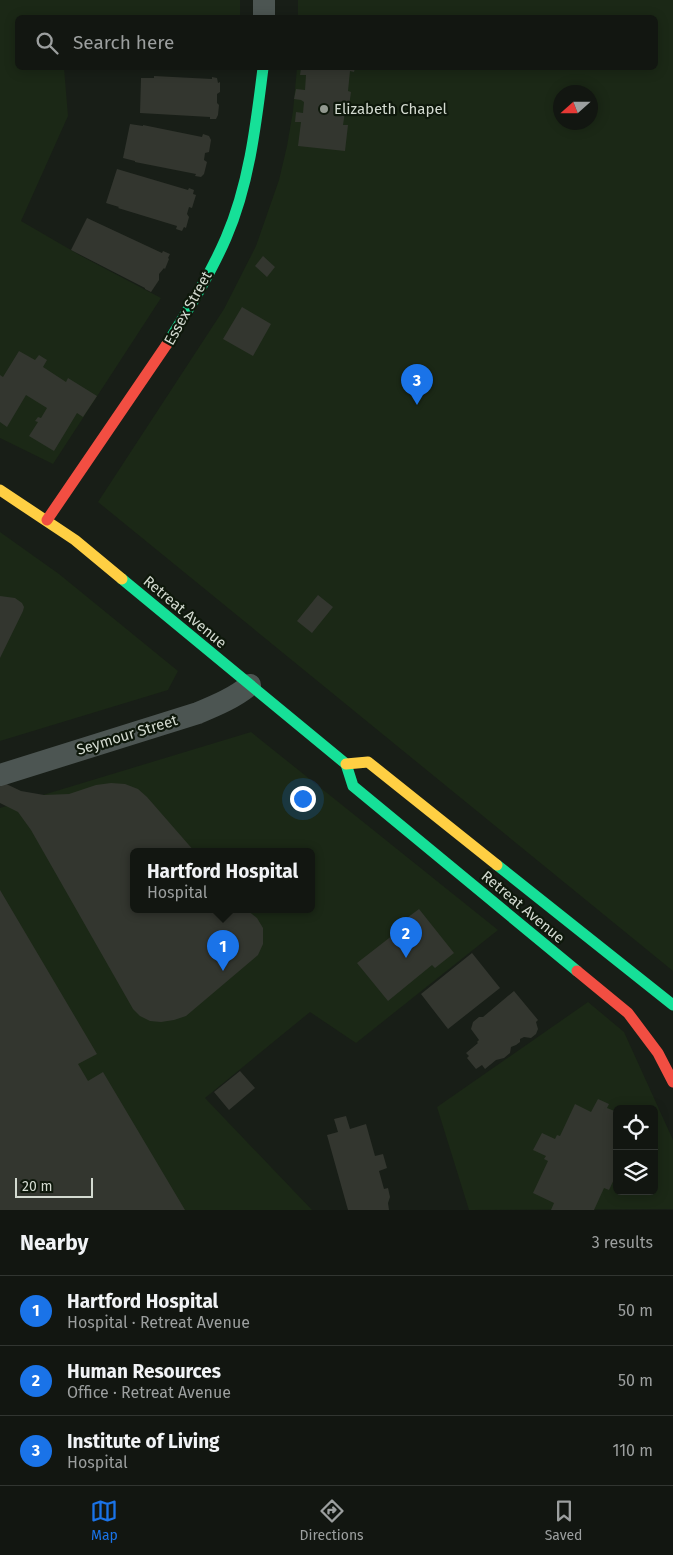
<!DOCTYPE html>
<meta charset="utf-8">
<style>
body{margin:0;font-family:"Fira Sans",sans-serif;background:#1f231f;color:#f1f3f6}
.controls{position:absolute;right:15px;bottom:15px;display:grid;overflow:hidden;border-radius:8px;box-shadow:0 2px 12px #0003}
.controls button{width:45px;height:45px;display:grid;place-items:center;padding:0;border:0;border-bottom:1px solid #313531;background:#121611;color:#f1f3f6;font:25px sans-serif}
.compass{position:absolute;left:553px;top:85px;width:45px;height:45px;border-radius:50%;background:#121611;box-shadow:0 2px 12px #0003;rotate:249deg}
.scale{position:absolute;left:15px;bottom:12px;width:78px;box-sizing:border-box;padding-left:5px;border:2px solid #d3dad0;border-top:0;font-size:14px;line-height:18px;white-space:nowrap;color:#d3dad0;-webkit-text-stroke:4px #0e180b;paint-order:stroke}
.you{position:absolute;left:302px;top:798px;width:18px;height:18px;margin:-12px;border:4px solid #fff;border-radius:50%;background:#1a73e8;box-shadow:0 0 0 8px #1a73e833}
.badge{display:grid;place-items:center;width:32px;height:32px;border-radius:50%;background:#1a73e8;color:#fff;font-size:16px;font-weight:700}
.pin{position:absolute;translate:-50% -41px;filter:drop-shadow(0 1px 2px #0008)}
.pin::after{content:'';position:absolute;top:26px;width:18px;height:15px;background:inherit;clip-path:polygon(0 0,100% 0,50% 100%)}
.popup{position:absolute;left:130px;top:848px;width:185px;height:65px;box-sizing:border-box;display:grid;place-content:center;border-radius:8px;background:#121611;filter:drop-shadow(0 1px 4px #0005);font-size:16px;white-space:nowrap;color:#9c9f9f}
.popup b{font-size:19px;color:#f1f3f6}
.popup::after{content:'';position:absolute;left:50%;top:100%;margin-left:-10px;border:10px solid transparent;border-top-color:#121611}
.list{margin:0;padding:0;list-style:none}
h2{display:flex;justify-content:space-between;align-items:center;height:65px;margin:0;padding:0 20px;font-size:21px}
h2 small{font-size:16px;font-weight:400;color:#9c9f9f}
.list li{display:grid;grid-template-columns:32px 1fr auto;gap:15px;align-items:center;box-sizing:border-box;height:70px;padding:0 20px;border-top:1px solid #313531}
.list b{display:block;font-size:19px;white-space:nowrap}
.list p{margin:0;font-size:16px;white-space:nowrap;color:#9c9f9f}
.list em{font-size:16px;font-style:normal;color:#9c9f9f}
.icon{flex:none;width:28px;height:28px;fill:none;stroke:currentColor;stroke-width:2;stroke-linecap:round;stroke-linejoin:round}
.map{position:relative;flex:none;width:673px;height:1210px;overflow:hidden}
.search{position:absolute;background:#121611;box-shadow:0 2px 12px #0003;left:15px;right:15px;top:15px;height:55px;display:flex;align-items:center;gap:12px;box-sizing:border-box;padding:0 18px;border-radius:8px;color:#9c9f9f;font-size:19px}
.sheet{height:275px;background:#121611}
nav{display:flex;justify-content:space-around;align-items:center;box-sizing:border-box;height:70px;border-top:1px solid #313531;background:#121611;font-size:14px;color:#9c9f9f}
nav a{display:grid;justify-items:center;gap:2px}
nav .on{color:#1a73e8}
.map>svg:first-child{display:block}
</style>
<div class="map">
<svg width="673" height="1210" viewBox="0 0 673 1210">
<rect width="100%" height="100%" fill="#181e17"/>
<!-- built -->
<path fill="#1b2816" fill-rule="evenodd" d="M 0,0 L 240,0 L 240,16 L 18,18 L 18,68 L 64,68 L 68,116 L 21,221 L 83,257 L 161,298 L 53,464 L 0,438 Z
M 298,0 L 673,0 L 673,971 L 98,502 L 224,309 L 256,246 L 279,180 L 287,146 L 293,111 L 297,68 L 656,68 L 656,18 L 298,17 ZM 560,92 L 590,92 L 590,122 L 560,122 Z
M 0,532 L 59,574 L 178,671 L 168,690 L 0,741 Z
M 251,732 L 498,930 L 356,1043 L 310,1012 L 205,1098 L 312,1210 L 0,1210 L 0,808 ZM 134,852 L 312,852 L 312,910 L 134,910 Z
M 588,1002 L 624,1032 L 673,1140 L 673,1209 L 469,1210 L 437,1107 ZM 617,1109 L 654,1109 L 654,1191 L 617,1191 Z"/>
<!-- building -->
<path fill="#33362f" d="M 301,68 L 355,68 L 354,72 L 350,71 L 348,91 L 351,92 L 349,106 L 346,105 L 343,125 L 348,125 L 345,151 L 298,146 L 301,122 L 295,122 L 296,112 L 303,113 L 304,102 L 301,100 L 294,99 L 296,89 L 305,90 L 306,75 L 300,75 Z
M 154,76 L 212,79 L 212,77 L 217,78 L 218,83 L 220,82 L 220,92 L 217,94 L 217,103 L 219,105 L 218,115 L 216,119 L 210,119 L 210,117 L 140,113 L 141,78 L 154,78 Z
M 130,124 L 143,126 L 143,125 L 202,137 L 203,134 L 209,136 L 211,140 L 209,152 L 205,153 L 204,160 L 207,162 L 204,174 L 201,177 L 195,176 L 196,174 L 135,162 L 135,161 L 123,158 Z
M 117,169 L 188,190 L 189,188 L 194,190 L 193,194 L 196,195 L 192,208 L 189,207 L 187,214 L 189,217 L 186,228 L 184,227 L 182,231 L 176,229 L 177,226 L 118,208 L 119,207 L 106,203 Z
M 87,218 L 162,253 L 163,251 L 170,254 L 168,258 L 169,259 L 165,269 L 164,268 L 159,274 L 159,280 L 151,292 L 145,289 L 145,288 L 71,250 Z
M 263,256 L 275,267 L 267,277 L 255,266 Z
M 242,307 L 271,324 L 253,356 L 223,339 Z
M 19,351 L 35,360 L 39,355 L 47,360 L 43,367 L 66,382 L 68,378 L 97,396 L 83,417 L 77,413 L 54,451 L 29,436 L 38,422 L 35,421 L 38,417 L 41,418 L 47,408 L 26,395 L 7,427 L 0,422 L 0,375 L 3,377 Z
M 318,595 L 333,607 L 312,633 L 297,621 Z
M 0,596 L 15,598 L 22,603 L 24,607 L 23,611 L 0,658 Z
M 0,781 L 21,791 L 44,795 L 69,794 L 96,785 L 111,783 L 125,784 L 138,789 L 147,797 L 195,852 L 134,852 L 134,910 L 247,910 L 257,918 L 263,928 L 263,944 L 258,955 L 186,1016 L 174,1020 L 161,1022 L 150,1021 L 140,1016 L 133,1009 L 31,830 L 18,812 L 0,803 Z
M 0,890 L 97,1054 L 78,1064 L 88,1081 L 103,1072 L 185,1210 L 0,1210 Z
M 419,909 L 454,953 L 435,968 L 432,965 L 388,1001 L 357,963 L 402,928 L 399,924 Z
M 472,953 L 500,988 L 448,1029 L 421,994 Z
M 514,991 L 538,1020 L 536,1022 L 538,1029 L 536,1034 L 531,1038 L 524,1037 L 520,1039 L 520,1042 L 516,1045 L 511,1047 L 510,1053 L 504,1058 L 496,1060 L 485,1069 L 482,1065 L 476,1069 L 467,1058 L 469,1056 L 466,1053 L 478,1043 L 477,1042 L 479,1040 L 471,1029 L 473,1022 L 479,1017 L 483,1017 Z
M 240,1071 L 255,1088 L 229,1110 L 214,1092 Z
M 598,1099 L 609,1104 L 607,1108 L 617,1112 L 617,1173 L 609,1190 L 604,1188 L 594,1210 L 551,1210 L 554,1203 L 533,1193 L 548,1161 L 544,1159 L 546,1156 L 533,1150 L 542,1133 L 555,1139 L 557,1135 L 560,1136 L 575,1104 L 591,1112 Z
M 346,1116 L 350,1129 L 366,1124 L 375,1156 L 383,1154 L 387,1168 L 379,1171 L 384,1189 L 388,1188 L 390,1197 L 388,1203 L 389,1210 L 348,1210 L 327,1135 L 338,1132 L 334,1119 Z"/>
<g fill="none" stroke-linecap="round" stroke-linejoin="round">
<!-- street -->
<path stroke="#4c5552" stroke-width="22" d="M 264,0 L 264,18
M 0,775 L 198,713 C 217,705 234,698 250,685"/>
<!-- fast -->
<path stroke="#16e098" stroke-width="11" d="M 167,344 C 188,310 210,275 226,238 C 249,185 256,125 263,68
M 122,579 L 346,764 L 353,786 L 577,971
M 497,865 L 673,1005"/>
<!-- slow -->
<path stroke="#ffcf43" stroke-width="11" d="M 0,490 L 75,540 L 122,579
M 346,764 L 368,762 L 497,865"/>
<!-- jam -->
<path stroke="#f24e42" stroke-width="11" d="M 47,520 L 167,344
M 577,971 L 628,1013 L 658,1053 L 673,1082"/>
</g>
<!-- markers -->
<circle fill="#92988f" stroke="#0e180b" stroke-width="2" cx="324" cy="109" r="5"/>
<g text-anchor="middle" stroke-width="4.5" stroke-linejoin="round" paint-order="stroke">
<!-- poi labels -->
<g font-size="15" fill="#d3dad0" stroke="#0e180b" text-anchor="start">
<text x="334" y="114">Elizabeth Chapel</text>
</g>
<!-- street labels -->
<g font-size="15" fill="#d3dad0" stroke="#0e180b">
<text transform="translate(188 308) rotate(-61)" y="5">Essex Street</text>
<text transform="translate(185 612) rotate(40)" y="5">Retreat Avenue</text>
<text transform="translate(127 735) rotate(-17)" y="5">Seymour Street</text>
<text transform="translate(523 907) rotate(40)" y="5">Retreat Avenue</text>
</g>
</g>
</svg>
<div class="controls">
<button><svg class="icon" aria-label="locate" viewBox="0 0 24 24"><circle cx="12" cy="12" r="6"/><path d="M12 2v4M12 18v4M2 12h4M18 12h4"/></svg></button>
<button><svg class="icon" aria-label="layers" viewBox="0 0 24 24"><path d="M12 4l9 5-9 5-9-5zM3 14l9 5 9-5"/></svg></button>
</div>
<svg class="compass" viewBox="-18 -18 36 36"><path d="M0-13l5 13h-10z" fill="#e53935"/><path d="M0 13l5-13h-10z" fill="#9c9f9f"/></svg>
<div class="scale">20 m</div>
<div class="you"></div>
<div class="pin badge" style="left:223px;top:971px">1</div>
<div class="popup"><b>Hartford Hospital</b>Hospital</div>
<div class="pin badge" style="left:406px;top:958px">2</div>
<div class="pin badge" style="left:417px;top:405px">3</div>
<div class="search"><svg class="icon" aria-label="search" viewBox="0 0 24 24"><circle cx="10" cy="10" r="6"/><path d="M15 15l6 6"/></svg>Search here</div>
</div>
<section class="sheet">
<h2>Nearby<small>3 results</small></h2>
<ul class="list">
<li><span class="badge">1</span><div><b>Hartford Hospital</b><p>Hospital · Retreat Avenue</p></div><em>50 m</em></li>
<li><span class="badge">2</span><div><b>Human Resources</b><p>Office · Retreat Avenue</p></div><em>50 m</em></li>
<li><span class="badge">3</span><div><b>Institute of Living</b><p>Hospital</p></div><em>110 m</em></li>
</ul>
</section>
<nav>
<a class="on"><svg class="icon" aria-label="map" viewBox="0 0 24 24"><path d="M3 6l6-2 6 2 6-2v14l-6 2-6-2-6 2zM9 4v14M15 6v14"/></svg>Map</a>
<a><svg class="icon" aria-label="directions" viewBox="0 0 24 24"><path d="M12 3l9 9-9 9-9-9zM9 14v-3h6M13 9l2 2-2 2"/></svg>Directions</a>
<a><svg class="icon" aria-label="saved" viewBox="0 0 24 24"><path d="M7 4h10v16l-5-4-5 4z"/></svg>Saved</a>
</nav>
